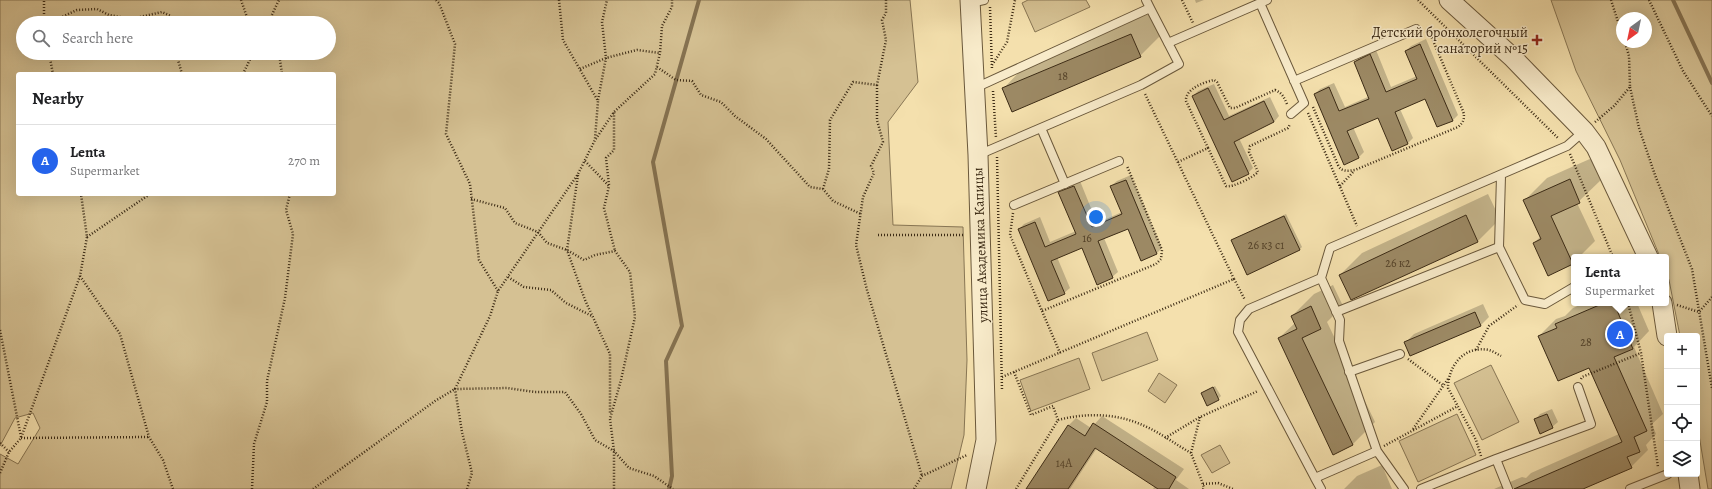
<!DOCTYPE html>
<meta charset="utf-8">
<style>
body{margin:0;font-family:Alegreya,serif;background:#f6f6f6;color:#202124}
.controls{position:absolute;right:12px;bottom:12px;display:grid;overflow:hidden;border-radius:4px;box-shadow:0 4px 16px #0002}
.controls button{width:36px;height:36px;display:grid;place-items:center;padding:0;border:0;border-bottom:1px solid #e0e0e0;background:#fff;color:#202124;font:20px sans-serif}
.compass{position:absolute;left:1616px;top:12px;width:36px;height:36px;border-radius:50%;background:#fff;box-shadow:0 4px 16px #0002;rotate:213deg}
.you{position:absolute;left:1096px;top:217px;width:14px;height:14px;margin:-10px;border:3px solid #fff;border-radius:50%;background:#1a73e8;box-shadow:0 0 0 6px #1a73e833}
.badge{display:grid;place-items:center;width:26px;height:26px;border-radius:50%;background:#2563eb;color:#fff;font-size:13px;font-weight:700}
.pin{position:absolute;translate:-50% -50%;border:2px solid #fff;box-shadow:0 1px 4px #0006}
.popup{position:absolute;left:1571px;top:254px;width:98px;height:52px;box-sizing:border-box;display:grid;place-content:center;border-radius:4px;background:#fff;filter:drop-shadow(0 1px 3px #0005);font-size:13px;white-space:nowrap;color:#757577}
.popup b{font-size:15px;color:#202124}
.popup::after{content:'';position:absolute;left:50%;top:100%;margin-left:-8px;border:8px solid transparent;border-top-color:#fff}
.list{margin:0;padding:0;list-style:none}
h2{display:flex;justify-content:space-between;align-items:center;height:52px;margin:0;padding:0 16px;font-size:17px}
h2 small{font-size:13px;font-weight:400;color:#757577}
.list li{display:grid;grid-template-columns:26px 1fr auto;gap:12px;align-items:center;box-sizing:border-box;height:72px;padding:0 16px;border-top:1px solid #e0e0e0}
.list b{display:block;font-size:15px;white-space:nowrap}
.list p{margin:0;font-size:13px;white-space:nowrap;color:#757577}
.list em{font-size:13px;font-style:normal;color:#757577}
.icon{flex:none;width:22px;height:22px;fill:none;stroke:currentColor;stroke-width:2;stroke-linecap:round;stroke-linejoin:round}
.map{position:relative;flex:none;width:1712px;height:489px;overflow:hidden}
.search{position:absolute;background:#fff;box-shadow:0 4px 16px #0002;left:16px;top:16px;width:320px;height:44px;display:flex;align-items:center;gap:10px;box-sizing:border-box;padding:0 14px;border-radius:22px;color:#757577;font-size:15px}
.panel{position:absolute;background:#fff;box-shadow:0 4px 16px #0002;left:16px;top:72px;width:320px;height:124px;border-radius:4px}
.map>svg:first-child{display:block}
</style>
<div class="map">
<svg width="1712" height="489" viewBox="0 0 1712 489">
<rect width="100%" height="100%" fill="#f4e0ad"/>
<filter id="stains"><feTurbulence type="fractalNoise" baseFrequency=".005" numOctaves="4"/><feColorMatrix values="0 0 0 0 .2 0 0 0 0 .09 0 0 0 0 .02 0 0 0 .5 -.17"/></filter>
<radialGradient id="worn" r=".72"><stop offset=".6" stop-color="#630" stop-opacity="0"/><stop offset="1" stop-color="#630" stop-opacity=".3"/></radialGradient>
<!-- green -->
<path fill="#d5c193" stroke="#887654" fill-rule="evenodd" d="M 0,0 L 910,0 L 918,82 L 888,122 L 893,225 L 963,227 L 967,360 L 964,435 L 951,489 L 0,489 L 0,454 L 18,464 L 40,428 L 33,413 L 15,418 L 0,446 ZM 23,23 L 329,23 L 329,53 L 23,53 ZM 18,74 L 334,74 L 334,194 L 18,194 Z
M 1028,0 L 1086,0 L 1090,7 L 1035,32 L 1022,3 Z
M 1551,0 L 1712,0 L 1712,489 L 1708,489 L 1697,423 L 1697,336 L 1680,336 L 1669,280 L 1666,272 L 1666,257 L 1660,257 L 1620,160 L 1576,71 ZM 1622,18 L 1646,18 L 1646,42 L 1622,42 Z
M 1147,332 L 1158,360 L 1102,381 L 1092,353 Z
M 1079,358 L 1090,389 L 1031,411 L 1020,380 Z
M 1491,365 L 1519,422 L 1482,440 L 1454,383 Z
M 1159,373 L 1177,385 L 1165,403 L 1148,391 Z
M 1457,414 L 1476,455 L 1418,482 L 1399,441 Z
M 1220,445 L 1230,463 L 1212,473 L 1201,455 Z"/>
<!-- shadow -->
<path fill="#0003" d="M 1195,0 L 1204,0 L 1196,3 Z
M 1153,12 L 1162,34 L 1140,56 L 1003,89 L 1025,66 Z
M 1426,39 L 1458,115 L 1453,120 L 1426,98 L 1400,109 L 1413,138 L 1408,143 L 1378,116 L 1353,127 L 1364,152 L 1359,157 L 1315,94 L 1320,89 L 1334,83 L 1345,107 L 1370,96 L 1355,62 L 1360,56 L 1376,50 L 1391,87 L 1417,76 L 1406,51 L 1411,46 Z
M 1214,84 L 1229,116 L 1270,97 L 1279,116 L 1274,122 L 1239,138 L 1253,168 L 1248,173 L 1193,96 L 1198,91 Z
M 1592,158 L 1602,179 L 1577,203 L 1595,241 L 1579,257 L 1574,257 L 1572,263 L 1534,243 L 1541,236 L 1524,201 L 1547,178 Z
M 1131,175 L 1162,248 L 1157,253 L 1142,259 L 1129,227 L 1104,238 L 1118,272 L 1112,277 L 1083,246 L 1057,257 L 1070,288 L 1064,293 L 1019,229 L 1024,224 L 1040,217 L 1050,242 L 1076,231 L 1060,193 L 1065,187 L 1080,181 L 1097,223 L 1122,212 L 1111,186 L 1117,181 Z
M 1488,194 L 1500,219 L 1478,241 L 1351,299 L 1340,275 L 1362,253 Z
M 1286,214 L 1302,247 L 1300,249 L 1232,240 Z
M 1333,285 L 1343,306 L 1327,322 L 1375,422 L 1352,445 L 1279,338 L 1295,323 L 1292,316 L 1314,294 Z
M 1584,303 L 1637,303 L 1649,331 L 1634,347 L 1663,414 L 1652,424 L 1656,434 L 1646,445 L 1648,450 L 1631,467 L 1580,489 L 1494,489 L 1517,479 L 1522,477 L 1526,478 L 1531,473 L 1619,434 L 1590,366 L 1539,336 L 1556,319 L 1565,316 L 1573,308 Z
M 1483,304 L 1489,317 L 1481,325 L 1411,355 L 1406,342 L 1414,334 Z
M 1215,386 L 1221,396 L 1218,399 L 1202,393 Z
M 1552,409 L 1558,422 L 1552,427 L 1535,420 L 1540,414 Z
M 1102,416 L 1184,469 L 1176,480 L 1189,489 L 1153,489 L 1155,486 L 1097,448 L 1070,489 L 1027,489 L 1068,426 L 1076,418 L 1091,428 Z
M 1382,465 L 1392,489 L 1344,489 L 1357,476 Z"/>
<g fill="none" stroke-linecap="round" stroke-linejoin="round">
<!-- stream -->
<path stroke="#857251" stroke-width="4" d="M 1673,0 L 1712,83
M 669,489 L 672,476 L 666,361 L 682,326 L 653,162 L 699,0"/>
</g>
<!-- building -->
<path fill="#9c8964" stroke="#3c2b15" d="M 1131,34 L 1141,57 L 1012,112 L 1002,88 Z
M 1420,44 L 1453,121 L 1437,127 L 1425,99 L 1395,112 L 1408,144 L 1392,151 L 1378,118 L 1347,131 L 1359,158 L 1344,165 L 1314,94 L 1329,87 L 1339,111 L 1369,99 L 1354,62 L 1370,54 L 1386,92 L 1417,79 L 1405,51 Z
M 1208,88 L 1224,120 L 1264,101 L 1274,122 L 1234,142 L 1249,174 L 1232,182 L 1192,96 Z
M 1570,179 L 1580,203 L 1551,216 L 1573,264 L 1548,276 L 1533,243 L 1541,239 L 1523,200 Z
M 1126,180 L 1157,254 L 1141,261 L 1128,229 L 1098,241 L 1113,278 L 1097,285 L 1082,248 L 1051,261 L 1065,294 L 1048,301 L 1018,229 L 1035,222 L 1045,247 L 1076,234 L 1058,192 L 1074,186 L 1092,227 L 1122,214 L 1110,186 Z
M 1466,215 L 1478,242 L 1351,300 L 1339,275 Z
M 1284,216 L 1300,250 L 1247,275 L 1231,240 Z
M 1604,303 L 1614,303 L 1633,349 L 1614,357 L 1647,431 L 1634,437 L 1640,452 L 1627,457 L 1632,468 L 1583,489 L 1514,489 L 1622,442 L 1589,368 L 1558,381 L 1538,336 L 1557,328 L 1555,324 Z
M 1311,306 L 1321,329 L 1302,338 L 1353,445 L 1333,455 L 1278,338 L 1297,329 L 1291,316 Z
M 1475,312 L 1481,326 L 1410,356 L 1404,342 Z
M 1213,387 L 1219,400 L 1207,406 L 1201,393 Z
M 1547,414 L 1553,428 L 1540,434 L 1534,419 Z
M 1093,423 L 1176,477 L 1169,489 L 1158,489 L 1095,448 L 1068,489 L 1026,489 L 1068,425 L 1085,436 Z"/>
<g fill="none" stroke-linecap="round" stroke-linejoin="round">
<!-- service casing -->
<g stroke="#6a583b" stroke-width="10">
<path id="service" d="M 970,3 L 984,0
M 1260,3 L 1304,103 L 1291,114
M 1168,43 L 1267,0
M 1294,81 L 1416,29
M 975,88 L 1150,8 L 1146,0
M 1041,128 L 1065,184
M 978,155 L 1141,85 L 1179,64 L 1150,8
M 1014,205 L 1119,161
M 1499,247 L 1525,300 L 1545,304 L 1574,287
M 1321,278 L 1340,320 L 1339,341 L 1377,451 L 1315,478 L 1238,332 L 1240,320 L 1249,309 Z
M 1321,278 L 1330,248 L 1567,146 L 1584,131
M 1336,312 L 1499,247 L 1501,176
M 1349,372 L 1400,354
M 1377,451 L 1404,489
M 1315,478 L 1321,489
M 1421,489 L 1496,459
M 1508,489 L 1496,459 L 1591,424 L 1578,387
M 1630,489 L 1668,474"/>
</g>
<!-- tertiary casing -->
<g stroke="#6a583b" stroke-width="21">
<path id="tertiary" d="M 970,0 L 978,155 L 986,440 L 976,489
M 1449,0 L 1512,57 L 1584,131 L 1596,147 L 1648,257
M 1662,303 L 1667,336
M 1688,474 L 1690,489"/>
</g>
<!-- path -->
<path stroke="#3c2b15" stroke-width="2.5" stroke-dasharray="1 2" stroke-linecap="butt" d="M 241,0 L 249,23
M 436,0 L 439,3 L 455,44 L 446,134 L 470,184 L 479,260 L 498,291
M 559,0 L 563,40 L 598,101 L 595,139
M 1182,0 L 1193,23
M 1418,0 L 1559,139
M 1611,0 L 1622,34
M 1649,0 L 1683,71 L 1712,116
M 990,7 L 992,70
M 44,23 L 44,0
M 49,23 L 77,10 L 97,9 L 109,15 L 131,19 L 162,12 L 171,16 L 172,23
M 268,23 L 279,0
M 49,53 L 53,74
M 176,53 L 182,74
M 270,53 L 280,60 L 282,74
M 992,65 L 1007,42 L 1015,0
M 657,67 L 676,80 L 692,81 L 701,95 L 721,102 L 735,116 L 766,139 L 810,187 L 823,189 L 833,201 L 861,214
M 580,69 L 606,58 L 637,50 L 660,53
M 243,74 L 253,53
M 877,85 L 877,120 L 883,142 L 871,166 L 874,173 L 863,197 L 856,245 L 867,290 L 922,476
M 1630,87 L 1639,128 L 1655,175 L 1692,269 L 1712,388
M 993,91 L 996,138
M 598,100 L 606,58 L 602,22 L 607,0
M 1313,107 L 1338,165 C 1341,172 1348,171 1355,170 L 1458,127 C 1464,122 1465,118 1463,111 L 1432,38 L 1429,33 L 1425,31
M 1308,113 L 1357,226
M 1595,122 L 1614,106 L 1630,87 L 1629,56 L 1625,42
M 1208,148 L 1186,101 C 1185,89 1204,82 1214,80 L 1217,82 L 1230,108 L 1235,108 L 1275,90 C 1282,93 1284,97 1287,104
M 1570,154 L 1613,257
M 997,157 L 1002,390
M 585,161 L 609,186 L 604,208 L 615,251
M 1178,162 L 1208,148 L 1226,186 C 1232,188 1254,177 1258,172 L 1249,152 L 1250,146 L 1288,128 L 1290,124
M 578,175 L 567,250 L 585,300 L 610,354 L 610,414
M 609,185 L 606,158 L 614,150 L 614,112
M 1340,186 L 1354,171
M 823,189 L 829,169 L 830,120 L 853,82 L 877,85 L 886,40 L 882,20 L 886,13 L 886,0
M 471,199 L 505,208 L 515,223 L 538,232 L 547,243 L 567,250 L 584,260 L 595,255 L 615,251 L 630,272 L 635,317 L 621,380 L 610,419
M 1013,213 L 1010,235 L 1042,311 L 1156,264 L 1161,259 L 1162,250 L 1127,166
M 878,235 L 965,235
M 87,237 L 150,194
M 80,276 L 120,334 L 149,437 L 163,460 L 173,489
M 508,277 L 524,287 L 551,290 L 566,303 L 592,316
M 1234,279 L 1245,300
M 1628,303 L 1641,353 L 1658,467
M 1677,305 L 1699,312 L 1712,297
M 1042,311 L 1060,353
M 0,330 L 21,437
M 1476,350 L 1489,326 L 1518,305
M 1408,359 L 1444,386
M 1014,372 L 1031,415 L 1053,406 L 1058,420
M 1002,377 L 1234,279 L 1145,94
M 1581,379 L 1582,377 L 1641,353
M 1200,417 L 1191,453 L 1204,487 L 1203,489
M 610,419 L 614,451 L 614,489
M 1413,429 L 1448,379
M 21,438 L 149,437
M 1165,438 L 1200,417 L 1258,391
M 0,443 L 9,452
M 1384,446 L 1458,406
M 1481,456 L 1476,440 L 1448,388 C 1448,366 1464,345 1489,350 C 1493,351 1497,354 1501,356
M 0,473 L 9,452 L 21,438 L 80,276 L 87,237 L 81,194
M 1203,484 L 1218,483 L 1233,489
M 252,489 L 254,444 L 267,402 L 267,381 L 285,298 L 293,234 L 286,210 L 290,194
M 313,489 L 435,401 L 455,389 L 490,316 L 498,291 L 578,174 L 595,140 L 614,112 L 655,74 L 660,53 L 662,26 L 672,7 L 672,0
M 467,489 L 472,473 L 462,432 L 455,389 L 507,388 L 535,392 L 565,392 L 581,414 L 595,440 L 614,451 L 629,468 L 654,476 L 673,489
M 914,489 L 922,476 L 967,455
M 1016,489 L 1058,420 C 1085,413 1114,413 1140,424 C 1158,431 1175,444 1191,453"/>
<!-- service -->
<use href="#service" stroke="#f8ebca" stroke-width="8"/>
<!-- tertiary -->
<use href="#tertiary" stroke="#f8ebca" stroke-width="19"/>
</g>
<!-- markers -->
<path fill="#8f2418" stroke="#f8ebca" stroke-width="1.5" d="M1535 34h4v4h4v4h-4v4h-4v-4h-4v-4h4z"/>
<g text-anchor="middle" stroke-width="3" stroke-linejoin="round" paint-order="stroke">
<!-- number labels -->
<g font-size="12" fill="#544229">
<text x="1063" y="80">18</text>
<text x="1087" y="242">16</text>
<text x="1266" y="249">26 к3 с1</text>
<text x="1398" y="267">26 к2</text>
<text x="1586" y="346">28</text>
<text x="1064" y="467">14А</text>
</g>
<!-- poi labels -->
<g font-size="14" fill="#3c2b15" stroke="#f8ebca" text-anchor="end">
<text x="1528" y="37">Детский бронхолегочный<tspan x="1528" dy="16">санаторий №15</tspan></text>
</g>
<!-- street labels -->
<g font-size="14" fill="#3c2b15" stroke="#f8ebca">
<text transform="translate(980 245) rotate(-92)" y="5">улица Академика Капицы</text>
</g>
</g>
<rect width="100%" height="100%" filter="url(#stains)"/>
<rect width="100%" height="100%" fill="url(#worn)"/>
</svg>
<div class="controls">
<button>+</button>
<button>−</button>
<button><svg class="icon" aria-label="locate" viewBox="0 0 24 24"><circle cx="12" cy="12" r="6"/><path d="M12 2v4M12 18v4M2 12h4M18 12h4"/></svg></button>
<button><svg class="icon" aria-label="layers" viewBox="0 0 24 24"><path d="M12 4l9 5-9 5-9-5zM3 14l9 5 9-5"/></svg></button>
</div>
<svg class="compass" viewBox="-18 -18 36 36"><path d="M0-13l5 13h-10z" fill="#e53935"/><path d="M0 13l5-13h-10z" fill="#757577"/></svg>
<div class="you"></div>
<div class="pin badge" style="left:1620px;top:334px">A</div>
<div class="popup"><b>Lenta</b>Supermarket</div>
<div class="search"><svg class="icon" aria-label="search" viewBox="0 0 24 24"><circle cx="10" cy="10" r="6"/><path d="M15 15l6 6"/></svg>Search here</div>
<section class="panel">
<h2>Nearby<small></small></h2>
<ul class="list">
<li><span class="badge">A</span><div><b>Lenta</b><p>Supermarket</p></div><em>270 m</em></li>
</ul>
</section>
</div>
